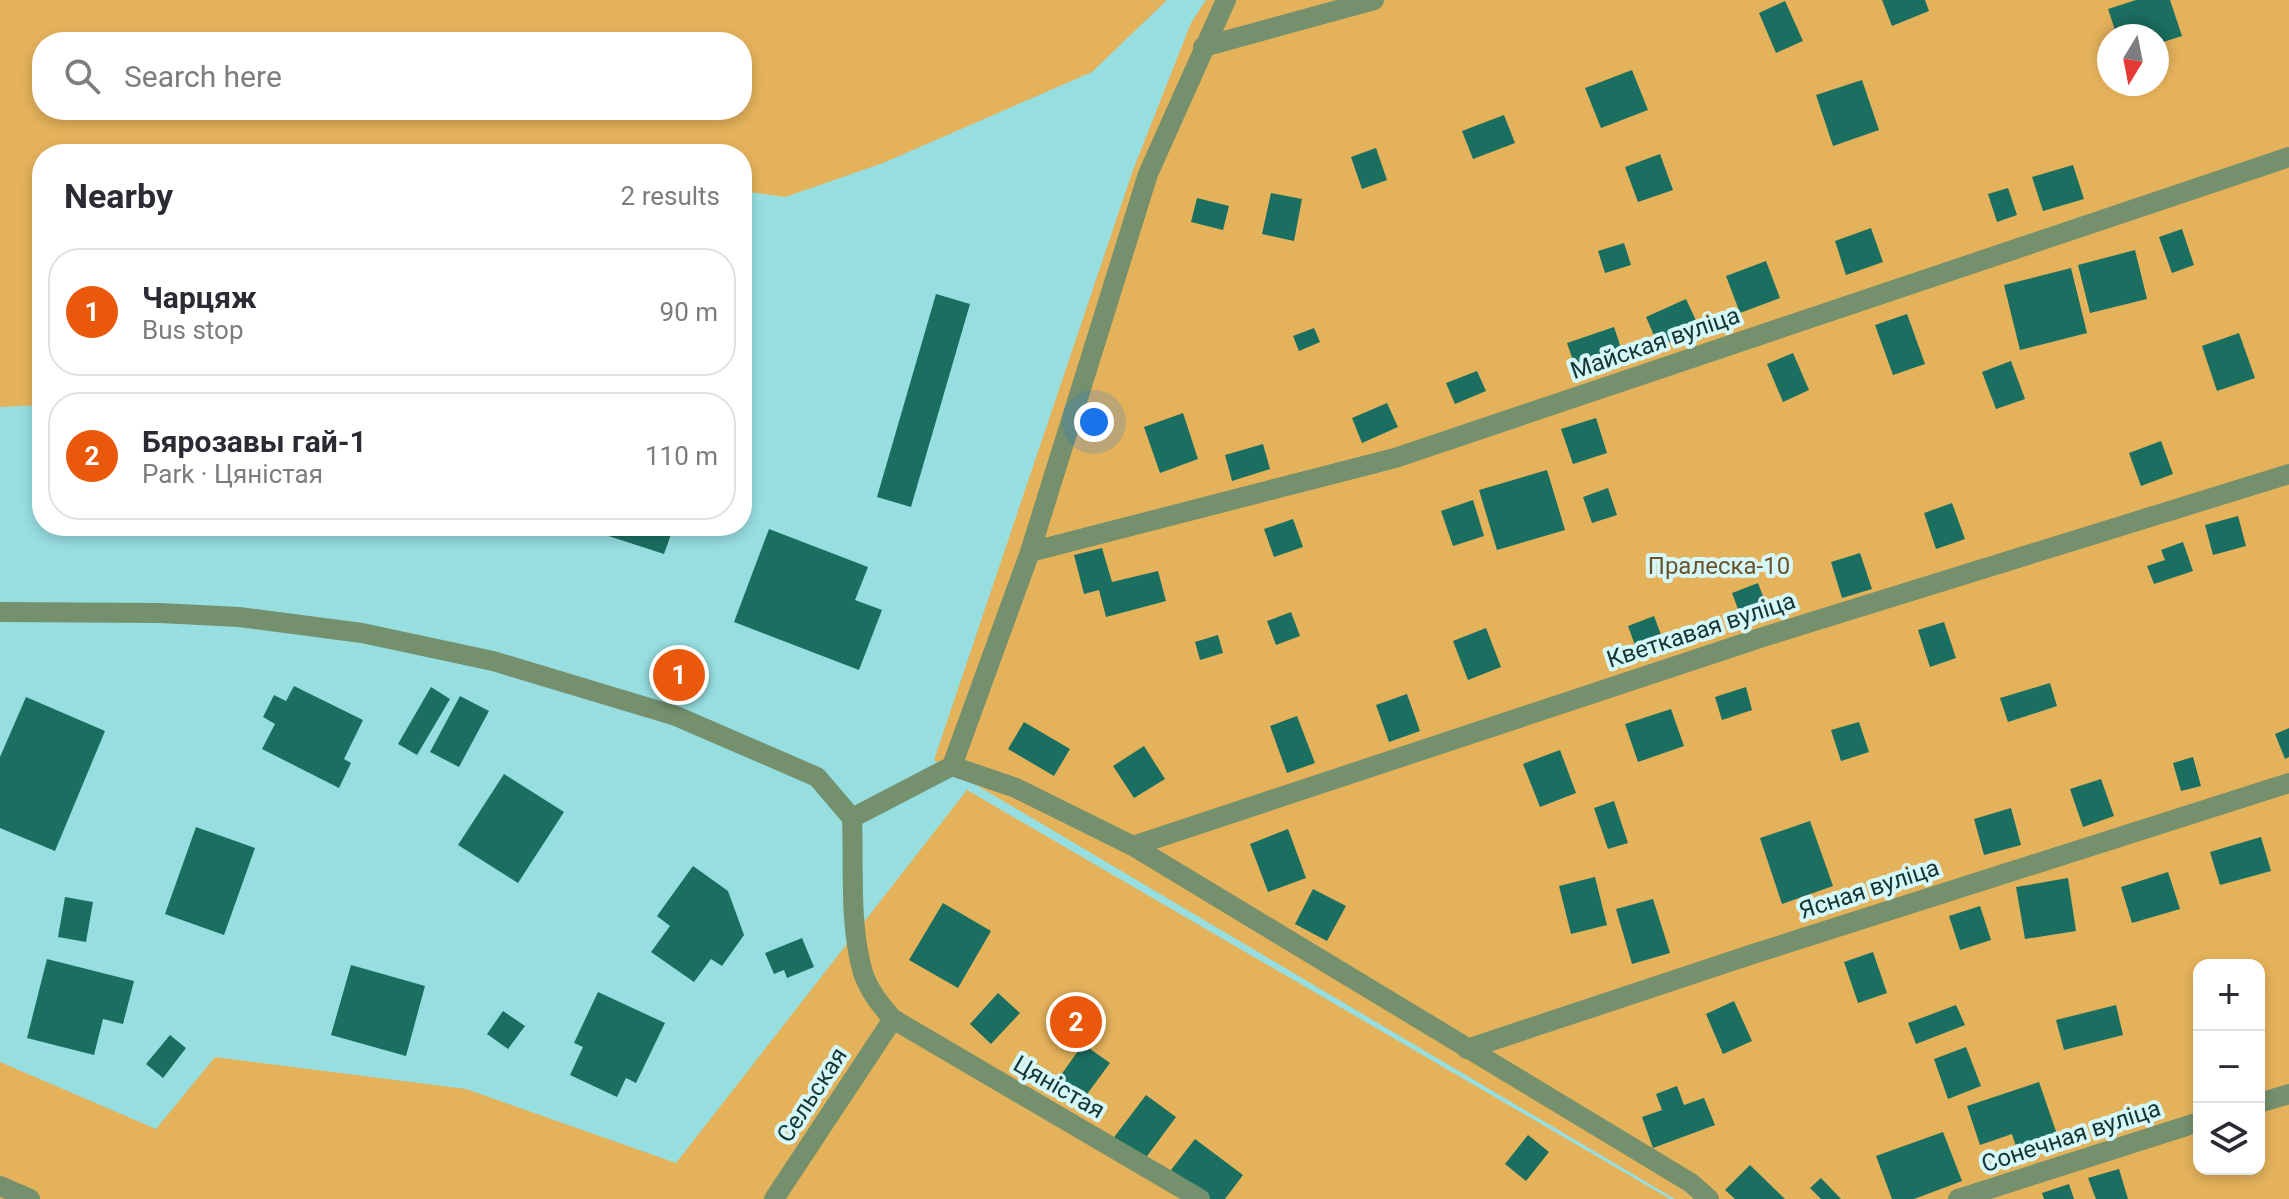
<!DOCTYPE html>
<meta charset="utf-8">
<style>
body{margin:0;font-family:Roboto,sans-serif;background:#f7f7f7;color:#2b2b33}
.controls{position:absolute;right:24px;bottom:24px;display:grid;overflow:hidden;border-radius:16px;box-shadow:0 4px 12px #0003}
.controls button{width:72px;height:72px;display:grid;place-items:center;padding:0;border:0;border-bottom:2px solid #e1e1e2;background:#fff;color:#2b2b33;font:40px sans-serif}
.compass{position:absolute;left:2097px;top:24px;width:72px;height:72px;border-radius:50%;background:#fff;box-shadow:0 4px 12px #0003;rotate:190deg}
.you{position:absolute;left:1094px;top:422px;width:28px;height:28px;margin:-20px;border:6px solid #fff;border-radius:50%;background:#1a73e8;box-shadow:0 0 0 12px #1a73e833}
.badge{display:grid;place-items:center;width:52px;height:52px;border-radius:50%;background:#ea580c;color:#fff;font-size:26px;font-weight:700}
.pin{position:absolute;translate:-50% -50%;border:4px solid #fff;box-shadow:0 2px 8px #0006}
.list{margin:0;padding:0;list-style:none}
h2{display:flex;justify-content:space-between;align-items:center;height:104px;margin:0;padding:0 32px;font-size:34px}
h2 small{font-size:26px;font-weight:400;color:#7c7c81}
.list li{display:grid;grid-template-columns:52px 1fr auto;gap:24px;align-items:center;box-sizing:border-box;height:128px;margin:0 16px 16px;padding:0 16px;border:2px solid #e1e1e2;border-radius:32px}
.list b{display:block;font-size:30px;white-space:nowrap}
.list p{margin:0;font-size:26px;white-space:nowrap;color:#7c7c81}
.list em{font-size:26px;font-style:normal;color:#7c7c81}
.icon{flex:none;width:44px;height:44px;fill:none;stroke:currentColor;stroke-width:2;stroke-linecap:round;stroke-linejoin:round}
.map{position:relative;flex:none;width:2289px;height:1199px;overflow:hidden}
.search{position:absolute;background:#fff;box-shadow:0 4px 12px #0003;left:32px;top:32px;width:720px;height:88px;display:flex;align-items:center;gap:20px;box-sizing:border-box;padding:0 28px;border-radius:32px;color:#7c7c81;font-size:30px}
.panel{position:absolute;background:#fff;box-shadow:0 4px 12px #0003;left:32px;top:144px;width:720px;height:392px;border-radius:32px}
.map>svg:first-child{display:block}
</style>
<div class="map">
<svg width="2289" height="1199" viewBox="0 0 2289 1199">
<rect width="100%" height="100%" fill="#97dee1"/>
<!-- green -->
<path fill="#e4b25b" fill-rule="evenodd" d="M 0,0 L 1167,0 L 1092,72 L 883,163 L 785,197 L 742,191 L 742,154 L 641,154 L 622,147 L 565,154 L 42,154 L 42,405 L 0,407 ZM 742,42 L 742,110 L 42,110 L 42,42 Z
M 1206,0 L 2289,0 L 2289,1199 L 1675,1199 L 934,760 L 1133,170 L 1191,23 ZM 2109,36 L 2157,36 L 2157,84 L 2109,84 ZM 2199,965 L 2259,965 L 2259,1169 L 2199,1169 Z
M 967,790 L 1670,1199 L 0,1199 L 0,1062 L 156,1129 L 215,1057 L 466,1089 L 676,1163 Z"/>
<!-- building -->
<path fill="#1b6f61" d="M 1882,0 L 1925,0 L 1929,11 L 1892,26 Z
M 2136,0 L 2170,0 L 2182,36 L 2157,44 L 2157,36 L 2117,36 L 2108,9 Z
M 1785,1 L 1803,41 L 1776,53 L 1759,13 Z
M 1632,70 L 1648,110 L 1601,128 L 1585,88 Z
M 1862,80 L 1879,130 L 1833,146 L 1816,95 Z
M 1504,115 L 1515,143 L 1473,159 L 1462,131 Z
M 1376,148 L 1387,180 L 1362,189 L 1351,157 Z
M 1660,154 L 1673,190 L 1638,202 L 1625,167 Z
M 2073,165 L 2084,199 L 2043,211 L 2032,177 Z
M 2008,188 L 2017,215 L 1997,222 L 1988,194 Z
M 1271,193 L 1302,199 L 1294,241 L 1262,234 Z
M 1197,198 L 1229,206 L 1223,230 L 1191,222 Z
M 1871,228 L 1883,262 L 1846,275 L 1835,241 Z
M 2182,229 L 2194,265 L 2172,273 L 2159,237 Z
M 1624,243 L 1631,265 L 1605,273 L 1598,251 Z
M 2135,250 L 2147,299 L 2090,313 L 2078,265 Z
M 1766,261 L 1780,298 L 1740,313 L 1726,276 Z
M 2071,268 L 2087,333 L 2020,350 L 2004,285 Z
M 936,294 L 970,304 L 911,507 L 877,497 Z
M 1686,299 L 1700,329 L 1659,347 L 1646,317 Z
M 1907,314 L 1925,364 L 1893,375 L 1875,325 Z
M 1614,327 L 1624,357 L 1577,372 L 1567,343 Z
M 1314,328 L 1320,342 L 1299,351 L 1293,336 Z
M 2239,333 L 2255,378 L 2217,391 L 2202,346 Z
M 1793,353 L 1809,390 L 1783,402 L 1767,364 Z
M 2011,361 L 2025,399 L 1996,409 L 1982,372 Z
M 1477,371 L 1486,391 L 1455,404 L 1446,383 Z
M 1387,403 L 1398,427 L 1362,443 L 1352,418 Z
M 1183,413 L 1198,459 L 1160,473 L 1144,427 Z
M 1596,418 L 1607,453 L 1573,464 L 1561,429 Z
M 2161,441 L 2173,474 L 2141,486 L 2129,453 Z
M 1263,444 L 1270,469 L 1232,481 L 1225,455 Z
M 1547,470 L 1565,530 L 1497,550 L 1479,490 Z
M 1608,488 L 1617,515 L 1592,523 L 1583,497 Z
M 1473,500 L 1484,536 L 1453,546 L 1441,511 Z
M 1952,503 L 1965,539 L 1936,549 L 1924,513 Z
M 2238,516 L 2246,546 L 2213,555 L 2205,525 Z
M 1293,519 L 1303,547 L 1274,557 L 1264,529 Z
M 592,526 L 674,526 L 664,554 L 590,530 Z
M 769,529 L 868,567 L 855,600 L 882,610 L 859,670 L 734,622 Z
M 2183,542 L 2193,571 L 2154,584 L 2147,566 L 2165,560 L 2161,550 Z
M 1102,548 L 1112,582 L 1158,571 L 1166,601 L 1106,617 L 1099,590 L 1084,594 L 1074,555 Z
M 1860,553 L 1872,589 L 1842,598 L 1831,562 Z
M 1758,583 L 1770,615 L 1744,625 L 1732,593 Z
M 1291,612 L 1300,636 L 1276,645 L 1267,621 Z
M 1654,616 L 1666,648 L 1640,659 L 1628,626 Z
M 1944,622 L 1956,658 L 1930,667 L 1918,630 Z
M 1486,628 L 1501,667 L 1468,680 L 1453,641 Z
M 1218,635 L 1223,653 L 1200,660 L 1195,642 Z
M 2050,683 L 2057,706 L 2008,722 L 2000,698 Z
M 294,686 L 363,720 L 344,759 L 351,763 L 339,788 L 262,749 L 275,724 L 263,717 L 274,695 L 286,701 Z
M 431,687 L 450,699 L 417,755 L 398,744 Z
M 1746,687 L 1752,710 L 1722,720 L 1715,697 Z
M 1407,694 L 1420,731 L 1389,742 L 1376,705 Z
M 460,696 L 489,711 L 459,767 L 430,752 Z
M 26,697 L 105,731 L 55,851 L 0,828 L 0,757 Z
M 1671,709 L 1684,746 L 1638,762 L 1625,724 Z
M 1297,716 L 1315,763 L 1287,773 L 1270,726 Z
M 1024,722 L 1070,749 L 1054,776 L 1008,749 Z
M 1859,722 L 1869,752 L 1841,761 L 1831,730 Z
M 2289,728 L 2289,757 L 2285,759 L 2275,734 Z
M 1144,746 L 1165,779 L 1134,798 L 1113,766 Z
M 1560,750 L 1576,793 L 1540,807 L 1523,764 Z
M 2193,757 L 2201,786 L 2181,791 L 2173,763 Z
M 504,774 L 564,812 L 518,883 L 458,845 Z
M 2101,779 L 2114,816 L 2083,827 L 2070,789 Z
M 1614,801 L 1628,843 L 1608,849 L 1594,808 Z
M 2011,808 L 2021,845 L 1984,855 L 1974,819 Z
M 1810,821 L 1833,886 L 1782,904 L 1760,838 Z
M 196,827 L 255,848 L 224,935 L 165,914 Z
M 1288,829 L 1306,878 L 1268,892 L 1250,844 Z
M 2261,837 L 2271,871 L 2220,885 L 2210,852 Z
M 693,866 L 728,891 L 744,935 L 722,966 L 711,959 L 694,982 L 651,952 L 670,926 L 657,916 Z
M 2168,872 L 2180,909 L 2132,923 L 2121,887 Z
M 1595,877 L 1607,925 L 1571,934 L 1559,886 Z
M 2068,878 L 2076,931 L 2025,939 L 2016,887 Z
M 1313,889 L 1346,906 L 1327,941 L 1295,924 Z
M 65,897 L 93,902 L 86,942 L 58,937 Z
M 1653,899 L 1670,953 L 1632,964 L 1616,909 Z
M 943,903 L 991,931 L 958,988 L 909,960 Z
M 1980,906 L 1991,940 L 1960,950 L 1949,916 Z
M 802,938 L 814,967 L 787,978 L 784,970 L 774,974 L 765,953 Z
M 1873,952 L 1887,993 L 1858,1003 L 1844,962 Z
M 47,959 L 134,981 L 123,1024 L 103,1019 L 94,1055 L 27,1038 Z
M 351,965 L 425,986 L 406,1056 L 331,1035 Z
M 598,992 L 665,1023 L 636,1083 L 626,1078 L 617,1097 L 570,1075 L 583,1047 L 574,1043 Z
M 998,993 L 1020,1013 L 991,1044 L 970,1024 Z
M 1734,1001 L 1752,1041 L 1723,1054 L 1706,1014 Z
M 1956,1005 L 1965,1025 L 1916,1044 L 1908,1023 Z
M 2116,1005 L 2123,1035 L 2064,1050 L 2056,1020 Z
M 503,1011 L 525,1026 L 508,1049 L 487,1034 Z
M 170,1035 L 186,1048 L 163,1078 L 146,1064 Z
M 1083,1044 L 1110,1063 L 1082,1101 L 1056,1082 Z
M 1966,1047 L 1981,1086 L 1948,1099 L 1934,1059 Z
M 2039,1082 L 2060,1143 L 2019,1156 L 2012,1134 L 1980,1145 L 1967,1106 Z
M 1677,1086 L 1684,1105 L 1704,1098 L 1715,1125 L 1653,1148 L 1642,1117 L 1662,1110 L 1656,1094 Z
M 1146,1095 L 1176,1117 L 1142,1163 L 1112,1140 Z
M 1943,1132 L 1962,1181 L 1914,1199 L 1892,1199 L 1876,1156 Z
M 1528,1135 L 1549,1152 L 1526,1181 L 1505,1164 Z
M 1195,1139 L 1243,1175 L 1225,1199 L 1209,1199 L 1171,1170 Z
M 1750,1165 L 1785,1199 L 1735,1199 L 1725,1190 Z
M 2119,1169 L 2128,1199 L 2096,1199 L 2088,1178 Z
M 1821,1178 L 1841,1199 L 1821,1199 L 1810,1188 Z
M 2069,1184 L 2074,1199 L 2044,1199 L 2042,1193 Z"/>
<g fill="none" stroke-linecap="round" stroke-linejoin="round">
<!-- minor -->
<path stroke="#74906d" stroke-width="20" d="M 1203,47 L 1374,0
M 1030,552 L 1395,458 L 2289,157
M 0,612 L 160,613 L 239,617 L 362,633 L 493,661 L 676,716 L 817,777 L 852,818 L 952,766 L 1030,552 L 1148,174 L 1226,0
M 952,766 L 1016,788 L 1133,846 L 1691,1183 L 1709,1199
M 852,818 C 854,868 849,924 863,973 C 869,991 880,1005 893,1019 L 1200,1199
M 1133,846 L 1763,637 L 2289,474
M 1467,1049 L 1753,954 L 2289,783
M 2259,1103 L 2289,1094
M 0,1186 L 30,1199
M 774,1199 L 893,1019
M 1958,1199 L 2199,1122"/>
</g>
<g text-anchor="middle" stroke-width="8" stroke-linejoin="round" paint-order="stroke">
<!-- street labels -->
<g font-size="24" fill="#173536" stroke="#d6f8f9">
<text transform="translate(1655 343) rotate(-19)" y="8">Майская вуліца</text>
<text transform="translate(1701 630) rotate(-18)" y="8">Кветкавая вуліца</text>
<text transform="translate(1869 889) rotate(-18)" y="8">Ясная вуліца</text>
<text transform="translate(1059 1087) rotate(30)" y="8">Цяністая</text>
<text transform="translate(812 1095) rotate(-57)" y="8">Сельская</text>
<text transform="translate(2071 1136) rotate(-18)" y="8">Сонечная вуліца</text>
</g>
<!-- park labels -->
<g font-size="24" fill="#6b532b" stroke="#d6f8f9">
<text x="1719" y="574">Пралеска-10</text>
</g>
</g>
</svg>
<div class="controls">
<button>+</button>
<button>−</button>
<button><svg class="icon" aria-label="layers" viewBox="0 0 24 24"><path d="M12 4l9 5-9 5-9-5zM3 14l9 5 9-5"/></svg></button>
</div>
<svg class="compass" viewBox="-18 -18 36 36"><path d="M0-13l5 13h-10z" fill="#e53935"/><path d="M0 13l5-13h-10z" fill="#7c7c81"/></svg>
<div class="you"></div>
<div class="pin badge" style="left:679px;top:675px">1</div>
<div class="pin badge" style="left:1076px;top:1022px">2</div>
<div class="search"><svg class="icon" aria-label="search" viewBox="0 0 24 24"><circle cx="10" cy="10" r="6"/><path d="M15 15l6 6"/></svg>Search here</div>
<section class="panel">
<h2>Nearby<small>2 results</small></h2>
<ul class="list">
<li><span class="badge">1</span><div><b>Чарцяж</b><p>Bus stop</p></div><em>90 m</em></li>
<li><span class="badge">2</span><div><b>Бярозавы гай-1</b><p>Park · Цяністая</p></div><em>110 m</em></li>
</ul>
</section>
</div>
